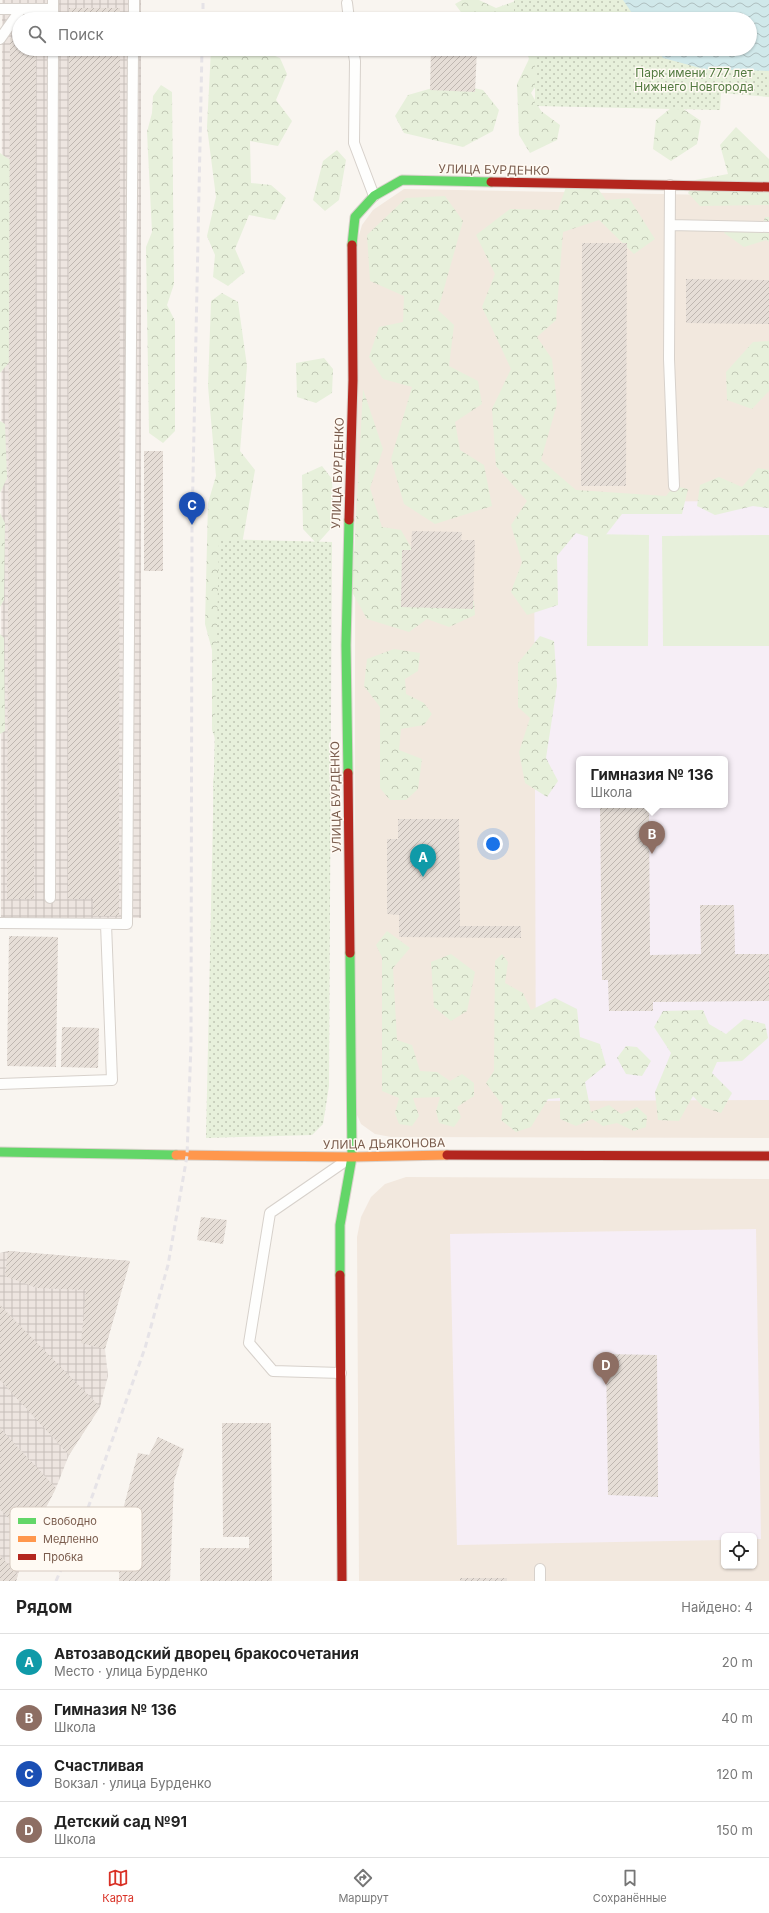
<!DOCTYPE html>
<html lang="ru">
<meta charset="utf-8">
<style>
body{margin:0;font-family:Inter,sans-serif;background:#f6f6f6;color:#222}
.controls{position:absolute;right:12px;bottom:12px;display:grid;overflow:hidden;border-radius:6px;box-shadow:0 1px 3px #0004}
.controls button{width:36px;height:36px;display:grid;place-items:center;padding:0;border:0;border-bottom:1px solid #e0e0e0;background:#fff;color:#222;font:20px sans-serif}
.you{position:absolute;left:493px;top:844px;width:14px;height:14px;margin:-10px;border:3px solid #fff;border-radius:50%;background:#1a73e8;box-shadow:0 0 0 6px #1a73e833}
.badge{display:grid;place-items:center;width:26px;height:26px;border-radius:50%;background:#d93025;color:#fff;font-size:13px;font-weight:700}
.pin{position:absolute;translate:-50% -33px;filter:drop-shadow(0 1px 2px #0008)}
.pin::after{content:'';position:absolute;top:21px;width:14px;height:12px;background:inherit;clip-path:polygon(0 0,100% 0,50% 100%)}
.popup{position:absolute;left:576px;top:756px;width:152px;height:52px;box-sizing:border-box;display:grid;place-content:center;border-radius:6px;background:#fff;filter:drop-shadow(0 1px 3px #0005);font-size:13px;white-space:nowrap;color:#767676}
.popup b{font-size:15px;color:#222}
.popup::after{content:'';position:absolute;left:50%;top:100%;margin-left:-8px;border:8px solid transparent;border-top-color:#fff}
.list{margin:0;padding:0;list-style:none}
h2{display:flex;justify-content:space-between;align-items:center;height:52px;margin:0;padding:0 16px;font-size:17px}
h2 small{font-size:13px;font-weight:400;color:#767676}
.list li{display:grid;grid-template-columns:26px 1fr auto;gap:12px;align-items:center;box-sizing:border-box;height:56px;padding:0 16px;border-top:1px solid #e0e0e0}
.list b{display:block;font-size:15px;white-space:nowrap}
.list p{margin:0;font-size:13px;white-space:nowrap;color:#767676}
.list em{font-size:13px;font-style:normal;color:#767676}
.icon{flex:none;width:22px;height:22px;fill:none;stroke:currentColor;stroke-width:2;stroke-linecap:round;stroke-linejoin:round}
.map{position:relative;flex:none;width:769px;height:1581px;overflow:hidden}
.search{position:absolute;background:#fff;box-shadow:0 1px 3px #0004;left:12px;right:12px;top:12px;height:44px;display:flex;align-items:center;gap:10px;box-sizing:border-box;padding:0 14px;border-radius:22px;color:#767676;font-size:15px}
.sheet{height:276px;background:#fff}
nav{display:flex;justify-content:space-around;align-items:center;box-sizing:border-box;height:56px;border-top:1px solid #e0e0e0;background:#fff;font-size:11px;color:#767676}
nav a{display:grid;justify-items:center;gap:2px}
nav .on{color:#d93025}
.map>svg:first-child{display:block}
</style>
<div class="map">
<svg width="769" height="1581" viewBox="0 0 769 1581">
<defs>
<pattern id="industrial-grid" width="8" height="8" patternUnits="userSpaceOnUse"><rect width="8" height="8" fill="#ede5e0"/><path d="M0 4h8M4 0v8" fill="none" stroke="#c5bdb8"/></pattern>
<pattern id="forest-crowns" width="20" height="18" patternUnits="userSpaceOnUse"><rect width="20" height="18" fill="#e7f0db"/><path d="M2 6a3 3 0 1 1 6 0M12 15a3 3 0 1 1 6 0" fill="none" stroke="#c0c6b4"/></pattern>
<pattern id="park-dots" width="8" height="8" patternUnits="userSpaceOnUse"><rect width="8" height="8" fill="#e7f0db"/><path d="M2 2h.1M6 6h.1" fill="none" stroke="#c0c6b4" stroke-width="1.8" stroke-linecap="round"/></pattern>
<pattern id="water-waves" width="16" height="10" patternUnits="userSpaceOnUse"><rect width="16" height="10" fill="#d0e8ea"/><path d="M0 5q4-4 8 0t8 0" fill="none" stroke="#aebfc0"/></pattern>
<pattern id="building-hatch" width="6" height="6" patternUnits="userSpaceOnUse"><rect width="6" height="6" fill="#e6ded7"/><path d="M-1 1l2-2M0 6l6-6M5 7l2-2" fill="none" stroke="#bfb7b1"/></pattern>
</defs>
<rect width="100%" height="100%" fill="#f9f5f0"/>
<!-- residential -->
<path fill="#f2e8de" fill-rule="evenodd" d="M 404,189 L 769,196 L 769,1138 L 391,1137 L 375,1134 L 361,1124 L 354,1108 L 356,245 L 362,225 L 373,210 ZM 579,759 L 725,759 L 725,805 L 579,805 Z
M 406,1177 L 769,1179 L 769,1581 L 359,1581 L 357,1237 L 361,1217 L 371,1197 L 385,1184 ZM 724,1536 L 754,1536 L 754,1566 L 724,1566 Z"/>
<!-- industrial -->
<path fill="url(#industrial-grid)" d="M 2,0 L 141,0 L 141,19 L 19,19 L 19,49 L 141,49 L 141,918 L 1,918 Z
M 8,1251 L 130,1261 L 105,1349 L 108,1376 L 100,1407 L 69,1455 L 56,1488 L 29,1540 L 16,1581 L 0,1581 L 0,1253 Z"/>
<!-- education -->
<path fill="#f6eef6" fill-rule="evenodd" d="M 769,501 L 769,1100 L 536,1101 L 534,502 ZM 579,759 L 725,759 L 725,805 L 579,805 Z
M 756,1229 L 761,1539 L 754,1539 L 754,1536 L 724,1536 L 724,1540 L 457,1545 L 450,1234 Z"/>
<!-- green -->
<path fill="#e7f0db" d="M 588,534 L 649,535 L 648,646 L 587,646 Z
M 769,535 L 769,646 L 663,646 L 662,536 Z"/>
<!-- forest -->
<path fill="url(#forest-crowns)" d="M 462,0 L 479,0 L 496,8 L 518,0 L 526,0 L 540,19 L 466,19 L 455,4 Z
M 211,49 L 258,49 L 280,58 L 287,74 L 276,100 L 292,121 L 278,146 L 250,141 L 251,183 L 271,185 L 286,198 L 275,220 L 249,215 L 235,249 L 245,272 L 228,286 L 213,277 L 215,255 L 207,236 L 216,197 L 207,127 Z
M 526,49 L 538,49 L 548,69 L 531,93 L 541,111 L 560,125 L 557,140 L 530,153 L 519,135 L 517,84 L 529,59 Z
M 450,83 L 483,90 L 499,110 L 493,131 L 463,147 L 404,133 L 395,116 L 408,95 Z
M 161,85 L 172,92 L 174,284 L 167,305 L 175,321 L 175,431 L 163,443 L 149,433 L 146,247 L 152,232 L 147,132 L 152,113 L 153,96 Z
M 676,104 L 701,121 L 697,144 L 671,161 L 653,149 L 656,120 Z
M 736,127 L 769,159 L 769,205 L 700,206 L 688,193 L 695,180 L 728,174 L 720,145 Z
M 337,150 L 346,160 L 339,200 L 325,211 L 313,200 L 323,161 Z
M 0,153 L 13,162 L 10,361 L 0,373 Z
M 594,183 L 606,200 L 629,198 L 655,239 L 634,254 L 599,220 L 563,232 L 556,320 L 537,337 L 552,359 L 557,404 L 541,460 L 576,490 L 666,496 L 674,486 L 688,489 L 682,514 L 622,514 L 601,541 L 576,533 L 557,556 L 558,605 L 527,615 L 511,592 L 522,562 L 511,525 L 527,501 L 496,466 L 492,409 L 511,369 L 482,307 L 495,274 L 476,235 L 510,209 L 558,210 L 567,184 Z
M 445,196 L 463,221 L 438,310 L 454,325 L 449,366 L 478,381 L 482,404 L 455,422 L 460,450 L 484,465 L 492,506 L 435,524 L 404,504 L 391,459 L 412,387 L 383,379 L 369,357 L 379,327 L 403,322 L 404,296 L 370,281 L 367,235 L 406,198 Z
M 765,217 L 769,217 L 769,242 L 766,240 L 744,247 L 724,233 L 734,221 L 760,231 Z
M 222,293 L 238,302 L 247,366 L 240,451 L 255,470 L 241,550 L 217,984 L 213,780 L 220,753 L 212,730 L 212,650 L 205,624 L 208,503 L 216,476 L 208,386 L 211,301 Z
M 769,341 L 769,391 L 752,409 L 727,400 L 726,372 L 753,342 Z
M 324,358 L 333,369 L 332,393 L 316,403 L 297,397 L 296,363 Z
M 363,389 L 383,449 L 370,488 L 382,527 L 401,530 L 413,551 L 454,589 L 474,601 L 475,615 L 449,627 L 427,619 L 409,632 L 367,619 L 352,592 Z
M 0,421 L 5,424 L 7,478 L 0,493 Z
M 322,466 L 332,479 L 334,525 L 317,544 L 303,529 L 302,475 Z
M 758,468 L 769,470 L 769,508 L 753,506 L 715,515 L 697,506 L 700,485 L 719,477 L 742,487 Z
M 0,513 L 5,523 L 4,600 L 0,607 Z
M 0,634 L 4,638 L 5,731 L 0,734 Z
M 540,636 L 554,641 L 557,686 L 546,758 L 558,781 L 547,797 L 525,783 L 519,752 L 530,718 L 518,707 L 518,663 Z
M 394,649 L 420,653 L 418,671 L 405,679 L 406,694 L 424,703 L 432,714 L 424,725 L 401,729 L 399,750 L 422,759 L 418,789 L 406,800 L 390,800 L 380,788 L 380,707 L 364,686 L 367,659 Z
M 387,931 L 410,948 L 393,968 L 397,1040 L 412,1045 L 420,1071 L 437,1072 L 450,1081 L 462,1074 L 474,1083 L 474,1096 L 457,1107 L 461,1117 L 454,1127 L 439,1123 L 436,1111 L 440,1097 L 413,1098 L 419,1116 L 412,1126 L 399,1124 L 395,1113 L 399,1098 L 382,1091 L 382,957 L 376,945 Z
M 451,954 L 475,972 L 467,1011 L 451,1021 L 434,1007 L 431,962 Z
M 502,954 L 508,962 L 505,983 L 523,993 L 531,1010 L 555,998 L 577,1009 L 580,1037 L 600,1044 L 606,1065 L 585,1082 L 591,1112 L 609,1105 L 621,1114 L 637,1107 L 647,1116 L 646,1127 L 634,1131 L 617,1123 L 603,1126 L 592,1119 L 576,1126 L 560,1119 L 560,1098 L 548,1099 L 531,1127 L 516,1132 L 501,1120 L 503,1106 L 486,1083 L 494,1071 L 495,961 Z
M 703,1010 L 709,1024 L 726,1034 L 744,1019 L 765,1024 L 768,1038 L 742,1061 L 717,1062 L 712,1073 L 732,1093 L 721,1113 L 703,1107 L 693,1096 L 679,1121 L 658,1120 L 655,1092 L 671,1053 L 654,1027 L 663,1011 Z
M 626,1046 L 637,1047 L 651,1061 L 642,1076 L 626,1074 L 617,1058 Z"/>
<!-- park -->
<path fill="url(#park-dots)" d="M 514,0 L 769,0 L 769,97 L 721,93 L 720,110 L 535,106 L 535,49 L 750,49 L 750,19 L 536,19 L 535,14 L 514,13 Z
M 219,539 L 332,542 L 329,1086 L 323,1124 L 312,1135 L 206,1138 Z"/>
<!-- water -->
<path fill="url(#water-waves)" d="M 623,0 L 769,0 L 769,71 L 704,69 L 663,58 L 657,49 L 750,49 L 750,19 L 636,19 Z"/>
<!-- building -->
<path fill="url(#building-hatch)" d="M 69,8 L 120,8 L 120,19 L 69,19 Z
M 10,38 L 19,38 L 19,49 L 36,49 L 34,899 L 7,899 Z
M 69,49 L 120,49 L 119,916 L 93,916 L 93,899 L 68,899 Z
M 431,49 L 477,49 L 475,92 L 430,90 Z
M 582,243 L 627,243 L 626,486 L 581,486 Z
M 686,279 L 769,280 L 769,324 L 686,323 Z
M 144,451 L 163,451 L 163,571 L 144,571 Z
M 412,531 L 462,532 L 461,540 L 475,540 L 473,609 L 401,607 L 402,550 L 411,550 Z
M 600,805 L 649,805 L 650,955 L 701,954 L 700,905 L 734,905 L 735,954 L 769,954 L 769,1001 L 653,1002 L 653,1011 L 609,1011 L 608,980 L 602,980 Z
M 398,819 L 459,819 L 460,926 L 521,926 L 521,938 L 399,937 L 399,915 L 387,914 L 387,839 L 398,839 Z
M 9,936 L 58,937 L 56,1067 L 7,1066 Z
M 62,1027 L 99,1028 L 98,1068 L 61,1067 Z
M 201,1217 L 227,1220 L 223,1244 L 197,1240 Z
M 8,1251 L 130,1261 L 105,1349 L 81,1343 L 86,1290 L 37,1288 L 5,1276 Z
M 0,1305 L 100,1407 L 69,1455 L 0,1380 Z
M 606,1354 L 657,1355 L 658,1497 L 608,1495 Z
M 222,1423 L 271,1423 L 272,1581 L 200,1581 L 200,1548 L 249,1548 L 249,1537 L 223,1537 Z
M 0,1428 L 56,1488 L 29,1540 L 0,1509 Z
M 158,1437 L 184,1449 L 174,1481 L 170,1581 L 119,1581 L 121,1517 L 138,1453 L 149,1455 Z
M 0,1555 L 18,1575 L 16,1581 L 0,1581 Z
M 460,1578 L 507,1578 L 507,1581 L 460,1581 Z"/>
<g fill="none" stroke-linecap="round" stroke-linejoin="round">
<!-- lane casing -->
<g stroke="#d7d1cb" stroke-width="12">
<path id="lane" d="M 53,0 L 53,19
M 347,3 L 349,19
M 0,9 L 53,9
M 134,19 L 134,0
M 0,39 L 21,9
M 353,49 L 355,61 L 354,143 L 374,196
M 670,185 L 669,359 L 674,486
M 670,225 L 769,227
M 50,898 L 53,49
M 0,923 L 127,924 L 133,49
M 0,1084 L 112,1080 L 106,924
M 341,1373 L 273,1371 L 249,1343 L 270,1213 L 347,1160
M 540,1569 L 540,1581"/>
</g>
<!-- fast casing -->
<g stroke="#d9d2cb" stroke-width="11">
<path id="fast" d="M 352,245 L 355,217 L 374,196 L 402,180 L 491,182
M 348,773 L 346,645 L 349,520
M 0,1152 L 176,1155
M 340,1275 L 340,1225 L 352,1157 L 350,953"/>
</g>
<!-- slow casing -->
<g stroke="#d9d2cb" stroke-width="11">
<path id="slow" d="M 176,1155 L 352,1157 L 447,1155"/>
</g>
<!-- jam casing -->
<g stroke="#d9d2cb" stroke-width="11">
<path id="jam" d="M 491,182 L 769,187
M 349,520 L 353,380 L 352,245
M 348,773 L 350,953
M 447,1155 L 769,1156
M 340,1275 L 342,1581"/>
</g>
<!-- lane -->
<use href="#lane" stroke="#fefefd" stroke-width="10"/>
<!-- fast -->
<use href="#fast" stroke="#63d668" stroke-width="9"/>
<!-- slow -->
<use href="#slow" stroke="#ff974d" stroke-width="9"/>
<!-- jam -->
<use href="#jam" stroke="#b3261e" stroke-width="9"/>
<!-- rail -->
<path stroke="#e6e3e7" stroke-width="3" stroke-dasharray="6 4" stroke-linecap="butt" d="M 203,19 L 203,0
M 56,1581 L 88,1508 L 145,1348 L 168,1265 L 187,1156 L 191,1044 L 192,525 L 202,49"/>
</g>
<g text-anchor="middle" stroke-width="3" stroke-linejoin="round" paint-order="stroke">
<!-- park labels -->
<g font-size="12" fill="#537a41" stroke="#fffaf3">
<text x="694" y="77">Парк имени 777 лет<tspan x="694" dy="14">Нижнего Новгорода</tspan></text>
</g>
<!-- street labels -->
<g font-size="12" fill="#7a5c4d" stroke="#fffaf3">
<text transform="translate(494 170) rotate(1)" y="4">УЛИЦА БУРДЕНКО</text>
<text transform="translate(338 473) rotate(-88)" y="4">УЛИЦА БУРДЕНКО</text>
<text transform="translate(336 797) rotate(-91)" y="4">УЛИЦА БУРДЕНКО</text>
<text transform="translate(384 1144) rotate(-1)" y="4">УЛИЦА ДЬЯКОНОВА</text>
</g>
</g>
<!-- legend -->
<rect x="10" y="1507" width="132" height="64" rx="6" fill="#fffaf3" stroke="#d7cbc1" stroke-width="1"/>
<rect x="18" y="1518" width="18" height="6" fill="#63d668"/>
<rect x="18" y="1536" width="18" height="6" fill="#ff974d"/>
<rect x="18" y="1554" width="18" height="6" fill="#b3261e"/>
<g font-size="11" fill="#7a5c4d">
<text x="43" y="1525">Свободно</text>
<text x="43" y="1543">Медленно</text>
<text x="43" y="1561">Пробка</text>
</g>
</svg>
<div class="controls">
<button><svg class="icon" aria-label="locate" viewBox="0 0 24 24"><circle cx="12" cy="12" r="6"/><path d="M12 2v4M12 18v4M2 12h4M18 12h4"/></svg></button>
</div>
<div class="you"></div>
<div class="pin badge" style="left:423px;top:877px;background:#0f9aa8">A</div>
<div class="pin badge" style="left:652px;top:854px;background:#8d6e63">B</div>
<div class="popup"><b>Гимназия № 136</b>Школа</div>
<div class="pin badge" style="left:192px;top:525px;background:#1a4fb4">C</div>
<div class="pin badge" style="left:606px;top:1385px;background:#8d6e63">D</div>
<div class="search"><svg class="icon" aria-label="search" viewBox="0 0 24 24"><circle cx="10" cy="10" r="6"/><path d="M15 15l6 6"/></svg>Поиск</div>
</div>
<section class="sheet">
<h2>Рядом<small>Найдено: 4</small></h2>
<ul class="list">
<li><span class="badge" style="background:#0f9aa8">A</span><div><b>Автозаводский дворец бракосочетания</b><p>Место · улица Бурденко</p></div><em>20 m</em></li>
<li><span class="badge" style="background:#8d6e63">B</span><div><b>Гимназия № 136</b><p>Школа</p></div><em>40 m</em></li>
<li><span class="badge" style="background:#1a4fb4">C</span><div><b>Счастливая</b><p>Вокзал · улица Бурденко</p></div><em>120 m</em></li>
<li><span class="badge" style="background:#8d6e63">D</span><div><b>Детский сад №91</b><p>Школа</p></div><em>150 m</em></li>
</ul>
</section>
<nav>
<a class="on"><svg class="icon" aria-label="map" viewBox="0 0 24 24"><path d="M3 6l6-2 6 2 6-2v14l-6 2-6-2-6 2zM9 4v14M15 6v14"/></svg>Карта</a>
<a><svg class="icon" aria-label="directions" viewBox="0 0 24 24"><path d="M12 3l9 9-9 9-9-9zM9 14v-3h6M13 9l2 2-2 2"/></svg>Маршрут</a>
<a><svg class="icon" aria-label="saved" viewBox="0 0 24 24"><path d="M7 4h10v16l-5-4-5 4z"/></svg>Сохранённые</a>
</nav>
